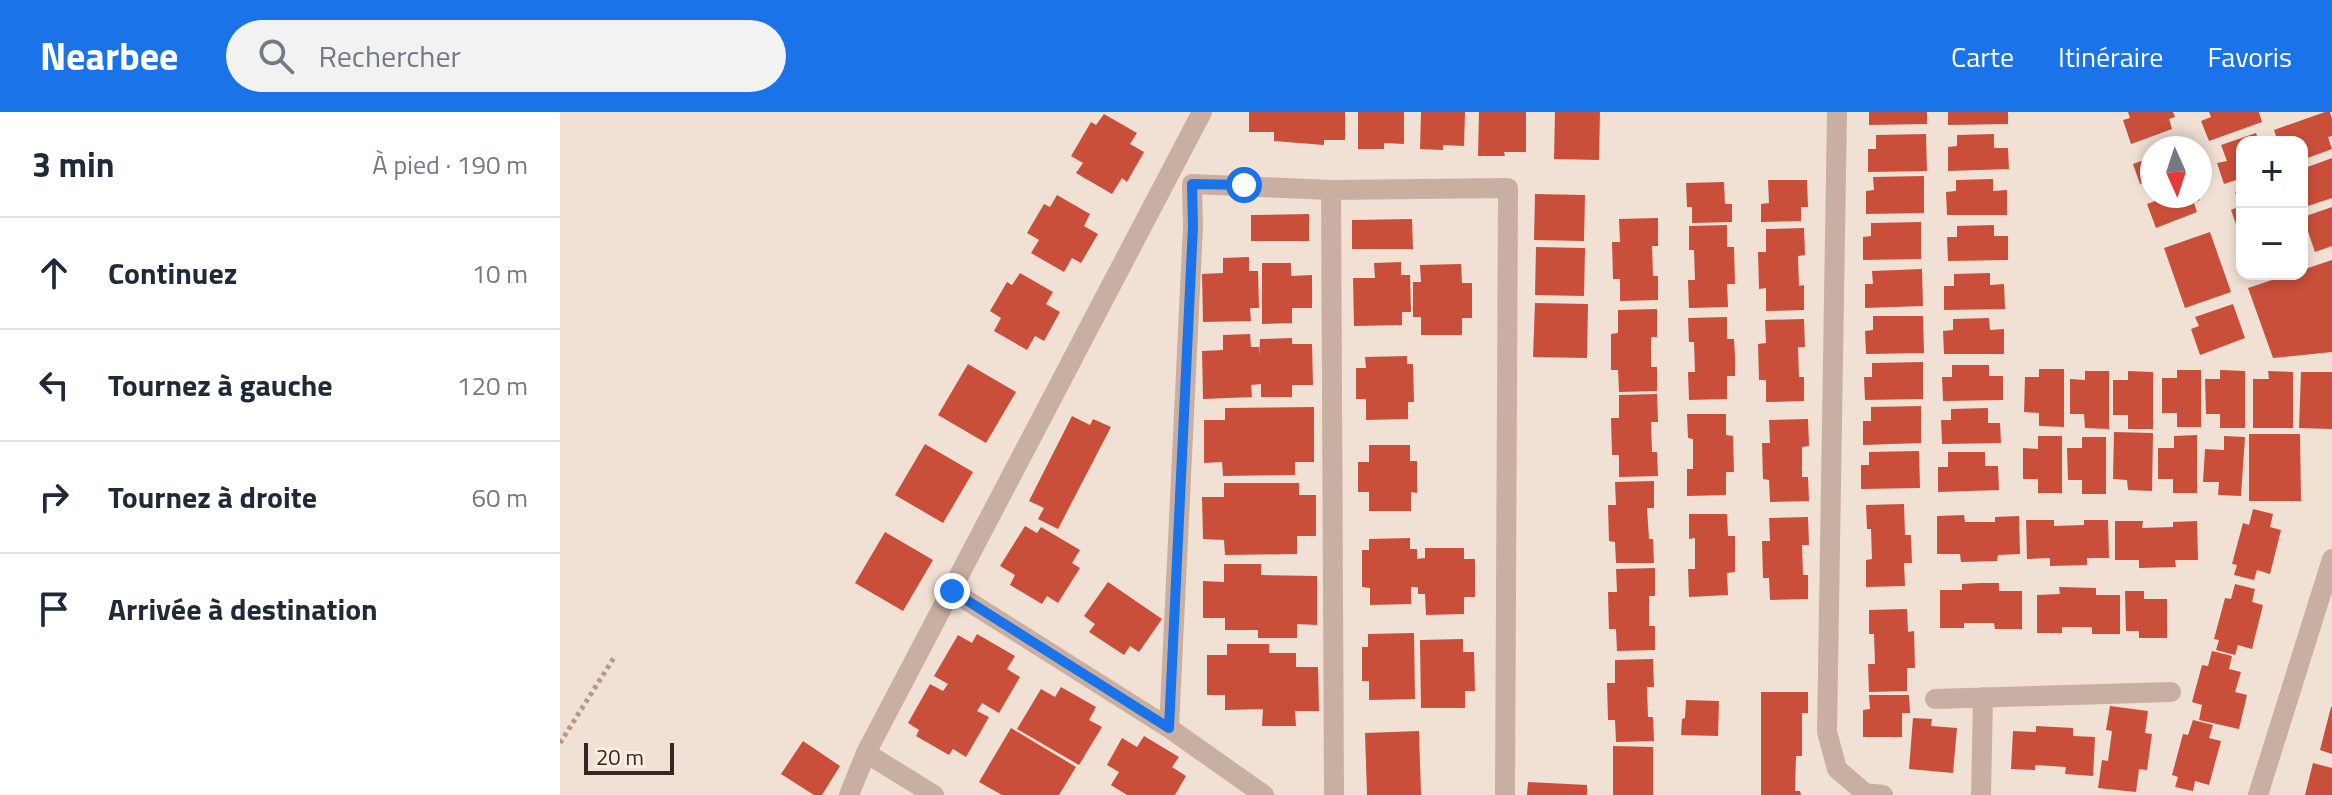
<!DOCTYPE html>
<html lang="fr">
<meta charset="utf-8">
<style>
body{margin:0;font-family:"Titillium Web",sans-serif;background:#f2f2f3;color:#1f2937}
.controls{position:absolute;right:24px;top:24px;display:grid;overflow:hidden;border-radius:16px;box-shadow:0 4px 12px #0003}
.controls button{width:72px;height:72px;display:grid;place-items:center;padding:0;border:0;border-bottom:2px solid #e0e1e3;background:#fff;color:#1f2937;font:40px sans-serif}
.compass{position:absolute;left:1580px;top:24px;width:72px;height:72px;border-radius:50%;background:#fff;box-shadow:0 4px 12px #0003;rotate:177deg}
.scale{position:absolute;left:24px;bottom:20px;width:90px;box-sizing:border-box;padding-left:8px;border:4px solid #332724;border-top:0;font-size:22px;line-height:28px;white-space:nowrap;color:#332724;-webkit-text-stroke:6px #f9ece1;paint-order:stroke}
.stop{position:absolute;width:24px;height:24px;margin:-18px;border:6px solid #1a73e8;border-radius:50%;background:#fff}
.stop.end{background:#1a73e8;border-color:#fff;box-shadow:0 2px 8px #0008}
.list{margin:0;padding:0;list-style:none}
h2{display:flex;justify-content:space-between;align-items:center;height:104px;margin:0;padding:0 32px;font-size:34px}
h2 small{font-size:26px;font-weight:400;color:#747a83}
.list li{display:grid;grid-template-columns:52px 1fr auto;gap:24px;align-items:center;box-sizing:border-box;height:112px;padding:0 32px;border-top:2px solid #e0e1e3}
.list b{display:block;font-size:30px;white-space:nowrap}
.list em{font-size:26px;font-style:normal;color:#747a83}
.icon{flex:none;width:44px;height:44px;fill:none;stroke:currentColor;stroke-width:2;stroke-linecap:round;stroke-linejoin:round}
.map{position:relative;flex:none;width:1772px;height:683px;overflow:hidden}
header{display:flex;align-items:center;gap:48px;box-sizing:border-box;height:112px;padding:0 40px;background:#1a73e8;color:#fff}
header strong{font-size:38px}
nav{display:flex;gap:44px;margin-inline-start:auto;font-size:28px}
.search{width:560px;height:72px;background:#f2f2f3;display:flex;align-items:center;gap:20px;box-sizing:border-box;padding:0 28px;border-radius:44px;color:#747a83;font-size:30px}
main{display:flex}
aside{flex:1;background:#fff}
.map>svg:first-child{display:block}
</style>
<header>
<strong>Nearbee</strong>
<div class="search"><svg class="icon" aria-label="search" viewBox="0 0 24 24"><circle cx="10" cy="10" r="6"/><path d="M15 15l6 6"/></svg>Rechercher</div>
<nav><a>Carte</a><a>Itinéraire</a><a>Favoris</a></nav>
</header>
<main>
<aside>
<h2>3 min<small>À pied · 190 m</small></h2>
<ul class="list">
<li><svg class="icon" aria-label="ahead" viewBox="0 0 24 24"><path d="M12 20V5M6 11l6-6 6 6"/></svg><div><b>Continuez</b></div><em>10 m</em></li>
<li><svg class="icon" aria-label="left" viewBox="0 0 24 24"><path d="M17 20v-9H6M10 6l-5 5 5 5"/></svg><div><b>Tournez à gauche</b></div><em>120 m</em></li>
<li><svg class="icon" aria-label="right" viewBox="0 0 24 24"><path d="M7 20v-9h11M14 6l5 5-5 5"/></svg><div><b>Tournez à droite</b></div><em>60 m</em></li>
<li><svg class="icon" aria-label="arrive" viewBox="0 0 24 24"><path d="M6 21V4h12l-3 4 3 4H6"/></svg><div><b>Arrivée à destination</b></div></li>
</ul>
</aside>
<div class="map">
<svg width="1772" height="683" viewBox="0 0 1772 683">
<rect width="100%" height="100%" fill="#f1e1d5"/>
<!-- building -->
<path fill="#c94f3b" d="M 689,0 L 785,0 L 785,28 L 764,28 L 764,33 L 714,29 L 714,20 L 689,20 Z
M 798,0 L 844,0 L 844,32 L 824,31 L 824,37 L 798,37 Z
M 861,0 L 905,0 L 904,34 L 883,33 L 883,38 L 860,37 Z
M 919,0 L 966,0 L 966,40 L 944,40 L 945,44 L 918,44 Z
M 995,0 L 1040,0 L 1039,48 L 994,47 Z
M 1309,0 L 1367,0 L 1367,12 L 1309,13 Z
M 1388,0 L 1448,0 L 1448,12 L 1388,13 Z
M 1568,0 L 1613,0 L 1615,5 L 1609,7 L 1612,17 L 1571,32 L 1563,8 L 1570,6 Z
M 1649,0 L 1699,0 L 1702,10 L 1649,29 L 1641,9 L 1651,5 Z
M 1765,0 L 1770,0 L 1772,7 L 1772,24 L 1768,25 L 1772,37 L 1742,48 L 1742,30 L 1718,30 L 1714,18 Z
M 544,2 L 577,21 L 570,32 L 584,40 L 567,70 L 562,66 L 552,82 L 516,61 L 523,51 L 511,44 L 531,10 L 536,13 Z
M 1696,21 L 1699,30 L 1682,30 L 1682,66 L 1664,72 L 1657,51 L 1667,49 L 1661,33 Z
M 1366,22 L 1367,59 L 1308,60 L 1308,37 L 1316,37 L 1316,23 Z
M 1434,22 L 1434,36 L 1448,36 L 1449,57 L 1388,59 L 1388,35 L 1397,34 L 1397,23 Z
M 1592,45 L 1592,80 L 1588,69 L 1580,72 L 1573,52 Z
M 1772,46 L 1772,86 L 1742,96 L 1742,57 Z
M 1364,64 L 1364,101 L 1306,102 L 1306,79 L 1314,78 L 1313,65 Z
M 1433,67 L 1433,79 L 1447,78 L 1447,103 L 1387,103 L 1386,80 L 1396,79 L 1396,68 Z
M 1208,68 L 1247,68 L 1248,95 L 1241,95 L 1241,109 L 1201,110 L 1201,92 L 1209,91 Z
M 1164,70 L 1165,92 L 1172,92 L 1172,110 L 1132,111 L 1132,95 L 1127,95 L 1126,71 Z
M 1682,77 L 1682,117 L 1678,118 L 1671,98 L 1680,94 L 1675,80 Z
M 975,82 L 1025,83 L 1024,129 L 974,128 Z
M 497,83 L 530,102 L 524,114 L 538,122 L 521,151 L 512,146 L 504,160 L 471,141 L 479,128 L 467,121 L 484,92 L 490,95 Z
M 1593,84 L 1638,84 L 1640,88 L 1634,91 L 1637,100 L 1596,116 L 1587,92 L 1595,89 Z
M 1772,95 L 1772,134 L 1755,140 L 1743,105 Z
M 749,102 L 749,129 L 691,129 L 691,103 Z
M 1098,106 L 1098,134 L 1092,134 L 1093,164 L 1098,164 L 1098,188 L 1060,189 L 1060,167 L 1053,167 L 1052,130 L 1060,130 L 1059,107 Z
M 852,107 L 853,137 L 792,137 L 792,108 Z
M 1361,110 L 1361,147 L 1303,148 L 1303,125 L 1311,124 L 1311,111 Z
M 1167,113 L 1167,135 L 1174,135 L 1175,172 L 1167,172 L 1168,195 L 1129,196 L 1128,168 L 1135,168 L 1134,138 L 1129,138 L 1129,114 Z
M 1434,113 L 1434,124 L 1448,124 L 1448,148 L 1388,149 L 1387,125 L 1397,125 L 1397,114 Z
M 1244,116 L 1245,143 L 1238,144 L 1239,174 L 1244,173 L 1244,198 L 1206,199 L 1206,176 L 1199,177 L 1198,140 L 1206,140 L 1206,117 Z
M 1650,120 L 1671,180 L 1625,196 L 1604,136 Z
M 976,135 L 1025,136 L 1024,184 L 975,183 Z
M 689,145 L 689,159 L 698,159 L 699,196 L 690,196 L 691,209 L 643,210 L 642,162 L 663,161 L 663,146 Z
M 1772,148 L 1772,240 L 1713,246 L 1688,176 L 1730,162 L 1742,162 L 1742,158 Z
M 841,150 L 841,163 L 850,163 L 851,200 L 842,200 L 842,213 L 794,214 L 793,166 L 815,166 L 814,151 Z
M 702,151 L 731,151 L 731,164 L 752,163 L 752,196 L 732,196 L 732,211 L 702,212 Z
M 901,152 L 902,171 L 912,171 L 912,206 L 902,206 L 902,223 L 861,223 L 861,205 L 853,205 L 853,170 L 861,170 L 860,153 Z
M 1362,157 L 1363,194 L 1305,196 L 1305,172 L 1313,172 L 1312,159 Z
M 460,161 L 493,180 L 486,192 L 500,200 L 484,229 L 475,224 L 467,238 L 434,219 L 441,206 L 430,199 L 447,170 L 452,173 Z
M 1430,161 L 1430,173 L 1444,172 L 1445,197 L 1384,198 L 1384,174 L 1394,174 L 1394,162 Z
M 975,191 L 1028,192 L 1027,246 L 973,245 Z
M 1673,192 L 1685,226 L 1640,243 L 1631,217 L 1639,214 L 1635,205 Z
M 1097,197 L 1097,225 L 1091,225 L 1091,255 L 1097,255 L 1097,279 L 1059,280 L 1058,258 L 1051,258 L 1051,222 L 1058,221 L 1058,198 Z
M 1313,204 L 1363,204 L 1364,241 L 1306,242 L 1305,219 L 1313,218 Z
M 1167,205 L 1167,227 L 1174,227 L 1175,245 L 1175,264 L 1167,264 L 1167,287 L 1129,288 L 1128,260 L 1135,260 L 1134,230 L 1129,230 L 1128,206 Z
M 1429,206 L 1430,218 L 1444,217 L 1444,242 L 1384,242 L 1383,219 L 1393,218 L 1393,207 Z
M 1244,207 L 1245,235 L 1238,235 L 1239,265 L 1244,265 L 1244,289 L 1206,290 L 1206,268 L 1199,268 L 1198,232 L 1206,231 L 1205,208 Z
M 690,222 L 691,235 L 699,235 L 699,244 L 700,227 L 732,226 L 732,232 L 752,232 L 753,273 L 732,273 L 732,285 L 701,285 L 701,272 L 691,273 L 692,285 L 643,287 L 642,239 L 663,238 L 663,223 Z
M 847,244 L 847,252 L 853,252 L 854,290 L 848,290 L 848,307 L 806,308 L 806,287 L 796,287 L 796,256 L 806,256 L 805,245 Z
M 1363,250 L 1363,287 L 1305,288 L 1304,265 L 1312,265 L 1312,251 Z
M 408,252 L 456,280 L 426,331 L 378,303 Z
M 1392,253 L 1429,253 L 1429,264 L 1443,264 L 1443,288 L 1383,289 L 1382,265 L 1392,265 Z
M 1479,257 L 1504,257 L 1504,315 L 1479,314 L 1479,301 L 1464,300 L 1465,265 L 1479,265 Z
M 1617,258 L 1641,258 L 1641,315 L 1617,315 L 1617,301 L 1602,301 L 1602,266 L 1617,266 Z
M 1660,258 L 1685,259 L 1685,316 L 1660,316 L 1660,302 L 1646,302 L 1645,267 L 1660,267 Z
M 1525,259 L 1549,259 L 1549,317 L 1525,316 L 1524,302 L 1510,302 L 1510,267 L 1525,268 Z
M 1568,259 L 1593,260 L 1593,317 L 1568,317 L 1568,303 L 1553,303 L 1553,268 L 1568,268 Z
M 1708,259 L 1733,260 L 1733,316 L 1693,316 L 1693,267 L 1709,267 Z
M 1741,260 L 1772,260 L 1772,317 L 1739,316 Z
M 1097,282 L 1098,310 L 1091,310 L 1092,340 L 1097,340 L 1098,364 L 1059,365 L 1059,343 L 1052,343 L 1051,306 L 1059,306 L 1059,283 Z
M 1361,294 L 1361,331 L 1303,333 L 1303,309 L 1311,309 L 1311,295 Z
M 754,295 L 754,350 L 735,350 L 735,363 L 663,364 L 662,350 L 644,351 L 644,308 L 665,308 L 665,296 Z
M 1428,296 L 1428,311 L 1440,311 L 1441,331 L 1382,332 L 1381,308 L 1391,308 L 1391,297 Z
M 1127,302 L 1166,302 L 1166,323 L 1173,324 L 1174,360 L 1166,360 L 1166,383 L 1127,384 L 1127,357 L 1133,357 L 1133,327 L 1128,326 Z
M 512,304 L 530,313 L 533,307 L 551,315 L 498,417 L 478,407 L 484,396 L 469,389 Z
M 1248,307 L 1249,334 L 1242,335 L 1242,365 L 1248,365 L 1249,389 L 1210,390 L 1209,368 L 1203,367 L 1202,331 L 1210,331 L 1209,308 Z
M 1554,320 L 1593,321 L 1592,379 L 1568,378 L 1567,368 L 1553,367 Z
M 1689,322 L 1740,322 L 1741,389 L 1689,389 Z
M 1637,323 L 1637,381 L 1613,381 L 1613,367 L 1598,367 L 1598,336 L 1614,336 L 1614,324 Z
M 1478,324 L 1502,324 L 1502,381 L 1478,381 L 1478,367 L 1463,367 L 1463,336 L 1478,337 Z
M 1664,324 L 1685,325 L 1681,384 L 1658,383 L 1659,370 L 1643,370 L 1645,337 L 1664,338 Z
M 1522,325 L 1546,325 L 1546,382 L 1522,382 L 1522,368 L 1508,368 L 1507,336 L 1522,336 Z
M 365,332 L 413,360 L 383,411 L 335,383 Z
M 809,333 L 850,333 L 850,349 L 857,349 L 857,381 L 851,380 L 851,399 L 809,399 L 809,380 L 798,380 L 798,350 L 809,350 Z
M 1359,339 L 1360,376 L 1301,377 L 1301,353 L 1309,353 L 1309,340 Z
M 1388,340 L 1425,340 L 1425,354 L 1438,354 L 1439,378 L 1378,380 L 1378,355 L 1388,355 Z
M 1094,369 L 1094,396 L 1087,396 L 1089,427 L 1093,427 L 1094,451 L 1056,451 L 1055,430 L 1049,429 L 1048,393 L 1056,393 L 1055,370 Z
M 664,371 L 739,371 L 739,383 L 756,383 L 756,424 L 737,424 L 737,442 L 665,443 L 664,428 L 643,427 L 642,385 L 664,385 Z
M 1344,392 L 1345,423 L 1351,423 L 1352,451 L 1344,451 L 1345,474 L 1306,475 L 1306,448 L 1312,447 L 1311,417 L 1307,417 L 1306,393 Z
M 1693,397 L 1713,402 L 1710,415 L 1721,418 L 1710,462 L 1697,458 L 1694,468 L 1674,463 L 1677,453 L 1672,452 L 1683,411 L 1689,413 Z
M 1129,402 L 1167,402 L 1168,424 L 1175,424 L 1175,460 L 1167,461 L 1168,483 L 1129,485 L 1128,457 L 1135,457 L 1135,426 L 1129,427 Z
M 1404,403 L 1405,410 L 1435,410 L 1435,405 L 1459,404 L 1460,442 L 1438,443 L 1437,449 L 1401,450 L 1400,442 L 1377,442 L 1377,404 Z
M 1248,405 L 1249,433 L 1242,433 L 1243,463 L 1248,463 L 1248,487 L 1210,488 L 1209,466 L 1203,466 L 1202,429 L 1210,429 L 1209,406 Z
M 1466,408 L 1494,408 L 1494,414 L 1524,413 L 1524,408 L 1548,408 L 1549,446 L 1527,446 L 1527,453 L 1490,454 L 1490,446 L 1467,447 Z
M 1555,409 L 1583,409 L 1582,416 L 1613,415 L 1613,410 L 1637,409 L 1638,448 L 1615,448 L 1616,455 L 1579,456 L 1579,448 L 1555,448 Z
M 465,414 L 477,421 L 481,415 L 520,438 L 512,451 L 520,456 L 498,491 L 487,484 L 482,492 L 450,473 L 455,463 L 440,454 Z
M 325,420 L 373,448 L 343,499 L 295,471 Z
M 850,426 L 850,437 L 857,437 L 857,447 L 865,446 L 865,436 L 904,436 L 904,447 L 915,447 L 915,485 L 904,485 L 904,502 L 866,503 L 865,482 L 858,482 L 858,475 L 851,475 L 851,492 L 810,493 L 810,476 L 802,475 L 802,438 L 809,438 L 809,427 Z
M 664,452 L 701,452 L 701,463 L 757,464 L 757,513 L 737,512 L 737,526 L 698,526 L 698,518 L 665,518 L 665,506 L 643,506 L 643,469 L 664,470 Z
M 1095,456 L 1095,484 L 1089,484 L 1089,514 L 1095,514 L 1095,538 L 1057,539 L 1056,517 L 1049,517 L 1048,480 L 1057,480 L 1056,457 Z
M 548,470 L 602,507 L 579,540 L 570,534 L 564,543 L 529,520 L 535,512 L 524,504 Z
M 1420,471 L 1439,471 L 1439,479 L 1462,479 L 1462,517 L 1435,517 L 1434,511 L 1404,511 L 1404,516 L 1380,516 L 1380,478 L 1402,478 L 1402,472 Z
M 1675,472 L 1695,477 L 1692,490 L 1703,493 L 1692,537 L 1678,533 L 1675,543 L 1656,538 L 1659,528 L 1654,527 L 1665,486 L 1671,487 Z
M 1499,475 L 1536,476 L 1536,483 L 1560,483 L 1560,522 L 1532,522 L 1532,515 L 1502,515 L 1502,521 L 1477,521 L 1477,483 L 1500,482 Z
M 1565,479 L 1584,479 L 1584,487 L 1607,487 L 1607,526 L 1579,526 L 1579,519 L 1566,519 Z
M 1347,497 L 1348,520 L 1354,519 L 1355,556 L 1347,556 L 1347,579 L 1309,580 L 1308,552 L 1315,552 L 1314,522 L 1309,522 L 1309,498 Z
M 854,521 L 855,587 L 809,588 L 809,569 L 802,569 L 802,535 L 808,535 L 808,522 Z
M 417,522 L 455,544 L 447,557 L 460,565 L 439,601 L 422,591 L 417,599 L 429,605 L 406,645 L 393,637 L 389,643 L 356,624 L 359,618 L 348,611 L 370,572 L 383,579 L 388,572 L 374,564 L 398,523 L 412,531 Z
M 903,527 L 903,540 L 914,540 L 915,579 L 905,579 L 905,596 L 861,596 L 860,528 Z
M 667,532 L 709,532 L 709,541 L 736,541 L 736,555 L 758,555 L 759,599 L 735,599 L 736,614 L 702,614 L 703,597 L 665,598 L 665,583 L 647,583 L 647,543 L 667,543 Z
M 1652,539 L 1672,544 L 1669,557 L 1681,560 L 1675,580 L 1687,583 L 1679,617 L 1639,608 L 1642,593 L 1632,590 L 1642,553 L 1648,554 Z
M 1093,547 L 1094,575 L 1087,575 L 1088,605 L 1093,605 L 1094,629 L 1056,630 L 1055,608 L 1048,608 L 1047,571 L 1055,571 L 1055,548 Z
M 501,575 L 536,595 L 529,608 L 542,615 L 519,653 L 457,617 L 481,577 L 495,585 Z
M 1201,580 L 1248,580 L 1248,601 L 1242,601 L 1242,644 L 1236,644 L 1235,679 L 1240,679 L 1241,683 L 1201,683 Z
M 1309,583 L 1349,583 L 1350,601 L 1342,601 L 1342,625 L 1303,625 L 1303,598 L 1310,597 Z
M 1126,588 L 1159,589 L 1158,624 L 1121,623 L 1122,607 L 1125,606 Z
M 1550,594 L 1588,599 L 1585,621 L 1592,622 L 1587,658 L 1579,657 L 1576,680 L 1538,676 L 1542,648 L 1548,649 L 1552,619 L 1546,618 Z
M 1771,595 L 1772,595 L 1772,642 L 1760,638 Z
M 1353,606 L 1372,607 L 1371,614 L 1397,616 L 1393,661 L 1349,657 Z
M 1633,608 L 1653,613 L 1649,626 L 1661,629 L 1649,673 L 1635,669 L 1633,679 L 1615,675 L 1618,665 L 1612,663 L 1623,622 L 1628,623 Z
M 1476,614 L 1513,616 L 1513,624 L 1535,625 L 1533,664 L 1505,662 L 1506,655 L 1475,653 L 1475,658 L 1451,657 L 1453,619 L 1476,620 Z
M 451,616 L 516,655 L 499,683 L 442,683 L 419,670 Z
M 859,619 L 861,683 L 807,683 L 805,621 Z
M 584,624 L 619,645 L 612,655 L 626,664 L 615,683 L 567,683 L 551,673 L 559,660 L 547,653 L 562,626 L 577,635 Z
M 243,629 L 280,654 L 262,683 L 254,683 L 221,662 Z
M 1053,634 L 1093,635 L 1093,683 L 1053,683 Z
M 1753,651 L 1772,656 L 1772,683 L 1745,683 Z
M 968,670 L 1027,673 L 1027,683 L 967,683 Z"/>
<g fill="none" stroke-linecap="round" stroke-linejoin="round">
<!-- path -->
<path stroke="#b4998c" stroke-width="5" stroke-dasharray="4 4" stroke-linecap="butt" d="M 0,631 L 55,544"/>
<!-- minor -->
<path stroke="#c9afa2" stroke-width="20" d="M 1277,0 L 1267,620 L 1277,657 L 1305,681 L 1323,683
M 771,78 L 774,683
M 392,479 L 609,616 L 704,683
M 1375,587 L 1611,580
M 609,616 L 633,114 L 632,72 L 771,78 L 948,76 L 945,683
M 306,641 L 374,683
M 289,683 L 306,641 L 642,0
M 1421,683 L 1423,585
M 1698,683 L 1772,447"/>
</g>
<g fill="none" stroke-linecap="round" stroke-linejoin="round">
<!-- route -->
<path stroke="#1a73e8" stroke-width="10" d="M 392,479 L 609,616 L 633,114 L 632,72 L 684,73"/>
</g>
</svg>
<div class="controls">
<button>+</button>
<button>−</button>
</div>
<svg class="compass" viewBox="-18 -18 36 36"><path d="M0-13l5 13h-10z" fill="#e53935"/><path d="M0 13l5-13h-10z" fill="#747a83"/></svg>
<div class="scale">20 m</div>
<div class="stop" style="left:684px;top:73px"></div>
<div class="stop end" style="left:392px;top:479px"></div>
</div>
</main>
